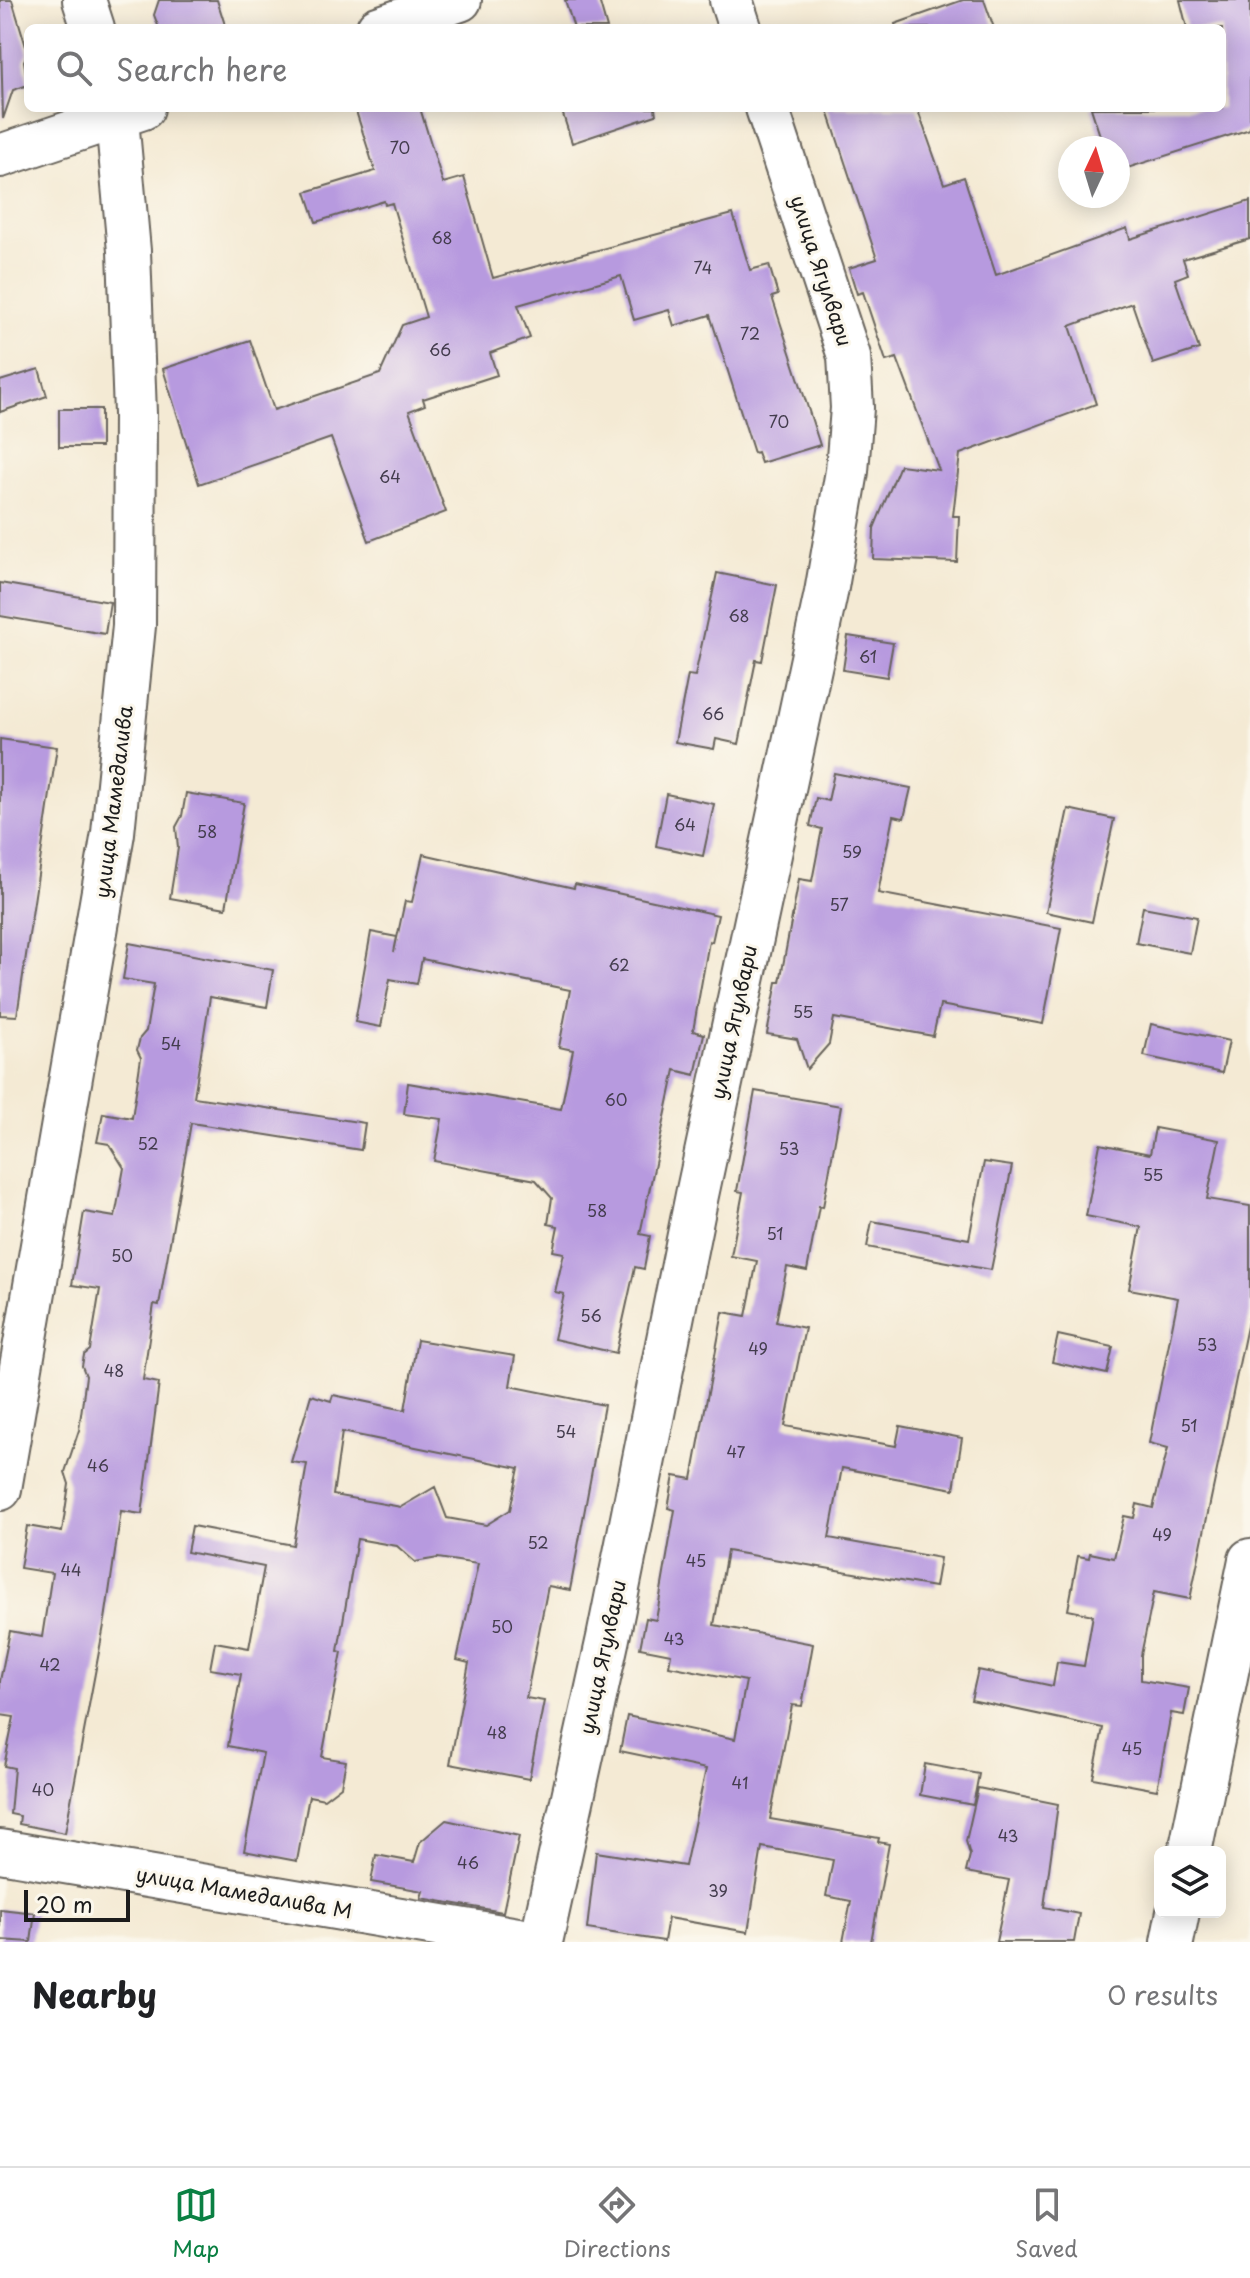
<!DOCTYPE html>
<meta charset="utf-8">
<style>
body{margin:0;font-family:"Playpen Sans",sans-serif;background:#f6f6f6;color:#202124}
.controls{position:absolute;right:24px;bottom:24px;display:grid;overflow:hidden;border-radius:12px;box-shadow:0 4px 20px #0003}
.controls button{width:72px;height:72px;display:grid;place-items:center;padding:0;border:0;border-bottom:2px solid #e0e0e0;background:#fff;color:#202124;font:40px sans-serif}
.compass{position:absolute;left:1058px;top:136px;width:72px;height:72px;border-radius:50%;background:#fff;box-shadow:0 4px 20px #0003;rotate:4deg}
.scale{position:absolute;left:24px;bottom:20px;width:106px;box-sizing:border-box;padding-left:8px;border:4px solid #1c1c1c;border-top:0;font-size:22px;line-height:28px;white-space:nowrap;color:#1c1c1c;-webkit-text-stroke:6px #fbf7ec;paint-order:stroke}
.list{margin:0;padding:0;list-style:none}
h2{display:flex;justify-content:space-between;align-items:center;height:104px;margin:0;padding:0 32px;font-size:34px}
h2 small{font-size:26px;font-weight:400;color:#757577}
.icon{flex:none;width:44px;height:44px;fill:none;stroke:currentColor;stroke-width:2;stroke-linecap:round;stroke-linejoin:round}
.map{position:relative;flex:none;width:1250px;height:1942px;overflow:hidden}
.search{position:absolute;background:#fff;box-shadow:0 4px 20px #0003;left:24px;right:24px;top:24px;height:88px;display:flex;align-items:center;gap:20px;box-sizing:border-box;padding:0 28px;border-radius:12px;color:#757577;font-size:30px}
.sheet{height:224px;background:#fff}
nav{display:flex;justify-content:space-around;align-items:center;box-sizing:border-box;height:112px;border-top:2px solid #e0e0e0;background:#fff;font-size:22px;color:#757577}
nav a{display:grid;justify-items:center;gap:4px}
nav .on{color:#0b8043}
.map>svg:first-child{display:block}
</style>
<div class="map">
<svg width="1250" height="1942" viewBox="0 0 1250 1942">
<rect width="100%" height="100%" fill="#fbf7ec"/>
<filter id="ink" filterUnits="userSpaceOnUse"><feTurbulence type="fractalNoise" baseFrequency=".0125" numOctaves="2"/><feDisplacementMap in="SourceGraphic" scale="16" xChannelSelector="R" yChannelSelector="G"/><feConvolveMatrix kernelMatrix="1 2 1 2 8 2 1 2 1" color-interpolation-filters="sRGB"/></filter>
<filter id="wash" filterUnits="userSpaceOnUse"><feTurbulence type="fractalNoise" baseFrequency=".006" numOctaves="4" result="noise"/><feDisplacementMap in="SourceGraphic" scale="32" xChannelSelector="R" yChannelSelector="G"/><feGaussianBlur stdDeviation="1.8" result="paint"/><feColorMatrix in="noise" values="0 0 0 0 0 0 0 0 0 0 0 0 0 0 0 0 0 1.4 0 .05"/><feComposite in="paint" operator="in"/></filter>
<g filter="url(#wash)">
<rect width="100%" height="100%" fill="#f4ead4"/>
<g id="blocks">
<!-- building -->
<path fill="#b79adf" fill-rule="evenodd" d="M 0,0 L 12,0 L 28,53 L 24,61 L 28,85 L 13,90 L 3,119 Z
M 159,0 L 217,0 L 226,28 L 159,28 L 154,15 Z
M 565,0 L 599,0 L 607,28 L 574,28 Z
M 963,0 L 984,0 L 994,28 L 896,28 L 895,24 Z
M 1180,0 L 1250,0 L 1250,129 L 1118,171 L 1118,148 L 1104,148 L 1091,108 L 1222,108 L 1222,28 L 1187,28 Z
M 355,108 L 420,108 L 443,183 L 464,177 L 493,278 L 733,214 L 750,270 L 769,265 L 778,295 L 772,297 L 820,445 L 761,463 L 757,452 L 754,453 L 710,315 L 674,326 L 669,310 L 634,320 L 621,276 L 518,305 L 530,338 L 490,353 L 497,375 L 423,399 L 425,405 L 409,411 L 446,512 L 369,541 L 331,438 L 199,484 L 163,369 L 250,340 L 274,410 L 380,374 L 402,325 L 426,317 L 392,203 L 385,205 L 384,201 L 316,222 L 306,192 L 375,171 Z
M 561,108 L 655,108 L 656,115 L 572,143 Z
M 827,108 L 917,108 L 944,184 L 964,177 L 996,275 L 1127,228 L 1130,239 L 1250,201 L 1250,239 L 1183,259 L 1188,274 L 1175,279 L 1199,349 L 1153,364 L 1132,303 L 1070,326 L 1096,404 L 960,454 L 953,516 L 959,516 L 957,562 L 873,559 L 874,528 L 900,465 L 939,470 L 897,358 L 886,361 L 863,292 L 857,294 L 849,268 L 877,259 Z
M 39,369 L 47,396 L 0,412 L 0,381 Z
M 59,409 L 101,409 L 101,447 L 59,447 Z
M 717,573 L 777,585 L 762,661 L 756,660 L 739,744 L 716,739 L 714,749 L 675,742 L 688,675 L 695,676 Z
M 0,583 L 110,602 L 105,634 L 0,616 Z
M 848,636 L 893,643 L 887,677 L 843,670 Z
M 0,739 L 57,747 L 17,1016 L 0,1015 Z
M 834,773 L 911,788 L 904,818 L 893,816 L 878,893 L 1061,928 L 1043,1024 L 940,1005 L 933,1036 L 834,1018 L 829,1044 L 807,1069 L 797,1039 L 767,1034 L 777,982 L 780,982 L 799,879 L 812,881 L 822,829 L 810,826 L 816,798 L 828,801 Z
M 186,793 L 244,803 L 226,908 L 170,898 L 178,848 L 176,827 L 182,816 Z
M 666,794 L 714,804 L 703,856 L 656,846 Z
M 1068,809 L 1114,819 L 1092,922 L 1046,912 Z
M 423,854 L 574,888 L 575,884 L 718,915 L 712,942 L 709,941 L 693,1031 L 704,1034 L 695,1075 L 675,1070 L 640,1234 L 650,1236 L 644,1269 L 635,1267 L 616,1353 L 554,1339 L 564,1294 L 555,1292 L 564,1253 L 553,1251 L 558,1226 L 548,1224 L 552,1198 L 536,1180 L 434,1161 L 442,1119 L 404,1114 L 408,1083 L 561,1109 L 573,1050 L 559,1047 L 570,990 L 422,959 L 417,984 L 390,979 L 381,1027 L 355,1022 L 371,932 L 397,937 L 394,952 L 405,901 L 412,902 Z
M 1143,907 L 1197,917 L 1190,953 L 1136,943 Z
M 129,943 L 273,970 L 267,1007 L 210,997 L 194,1097 L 365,1123 L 361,1150 L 191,1123 L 159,1305 L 154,1304 L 143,1380 L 159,1383 L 142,1514 L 121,1511 L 105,1620 L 65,1833 L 19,1824 L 20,1816 L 10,1814 L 14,1768 L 4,1766 L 14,1717 L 0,1715 L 0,1681 L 10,1631 L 42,1637 L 52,1573 L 20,1568 L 27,1526 L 62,1532 L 69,1484 L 65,1472 L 79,1430 L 86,1376 L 82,1366 L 84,1355 L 90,1350 L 100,1289 L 72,1285 L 84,1212 L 115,1217 L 124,1168 L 109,1144 L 97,1142 L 103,1113 L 132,1118 L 141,1058 L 137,1050 L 140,1038 L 146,1031 L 154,984 L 123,979 Z
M 1151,1024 L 1229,1041 L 1222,1073 L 1144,1056 Z
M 755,1091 L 841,1106 L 823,1207 L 819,1206 L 807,1271 L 787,1267 L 776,1322 L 805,1328 L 785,1426 L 896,1446 L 900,1426 L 962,1438 L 954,1489 L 842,1468 L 829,1538 L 940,1558 L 935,1587 L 727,1551 L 714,1625 L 813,1644 L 802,1706 L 792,1705 L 770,1819 L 879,1838 L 878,1842 L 889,1844 L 871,1942 L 843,1942 L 851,1901 L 826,1896 L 833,1860 L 762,1847 L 748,1932 L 668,1918 L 664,1941 L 587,1929 L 596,1852 L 685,1866 L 706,1769 L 620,1751 L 627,1716 L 735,1739 L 746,1681 L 669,1666 L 671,1654 L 640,1648 L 646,1618 L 656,1620 L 675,1510 L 668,1508 L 674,1476 L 692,1479 L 723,1312 L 746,1316 L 757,1261 L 731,1256 L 743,1192 L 737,1191 Z
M 1155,1128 L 1219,1140 L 1207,1199 L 1250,1206 L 1250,1312 L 1190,1599 L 1154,1592 L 1141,1655 L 1141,1680 L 1189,1688 L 1184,1715 L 1171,1713 L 1157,1790 L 1093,1778 L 1103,1728 L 971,1700 L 978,1670 L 1053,1686 L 1057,1662 L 1084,1666 L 1093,1615 L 1068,1610 L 1078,1556 L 1089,1558 L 1090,1553 L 1114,1558 L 1124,1516 L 1134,1518 L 1137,1504 L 1153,1508 L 1168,1448 L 1149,1443 L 1178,1298 L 1129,1289 L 1141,1227 L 1086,1216 L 1100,1144 L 1150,1154 Z
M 984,1162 L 1012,1166 L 991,1270 L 867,1247 L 872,1221 L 969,1239 Z
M 1058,1335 L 1113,1347 L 1107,1374 L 1052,1362 Z
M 417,1340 L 515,1356 L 510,1386 L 604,1405 L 570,1590 L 548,1586 L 526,1698 L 544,1701 L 529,1779 L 450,1764 L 469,1663 L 457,1660 L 478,1564 L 438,1558 L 415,1562 L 397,1546 L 357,1539 L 338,1651 L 342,1652 L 322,1757 L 346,1761 L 341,1786 L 324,1799 L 309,1796 L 297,1861 L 244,1851 L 263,1753 L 228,1746 L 241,1674 L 210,1669 L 215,1642 L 249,1648 L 264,1567 L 187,1552 L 192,1526 L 293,1545 L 307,1464 L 291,1462 L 311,1395 L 331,1401 L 333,1395 L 405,1410 ZM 342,1432 L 519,1468 L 510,1510 L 486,1525 L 447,1518 L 435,1487 L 401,1507 L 333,1495 Z
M 925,1764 L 979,1774 L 973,1805 L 920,1795 Z
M 978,1788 L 1058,1804 L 1044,1907 L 1079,1914 L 1074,1942 L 996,1942 L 1009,1880 L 966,1872 L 970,1855 L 966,1841 Z
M 446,1820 L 519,1836 L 503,1912 L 421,1898 L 423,1891 L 371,1882 L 376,1855 L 414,1862 L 420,1842 Z
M 0,1909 L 35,1913 L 31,1942 L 0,1940 Z"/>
</g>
</g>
<g filter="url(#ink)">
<use href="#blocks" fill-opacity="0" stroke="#68645c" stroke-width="2"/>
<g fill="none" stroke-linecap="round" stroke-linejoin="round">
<!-- minor casing -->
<g stroke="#68645c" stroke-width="46">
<path id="minor" d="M 84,0 L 93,28
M 731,0 L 740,28
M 378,28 L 460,0
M 0,156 L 143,108
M 0,1489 L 113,833 L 134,626 L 135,414 L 129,251 L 116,108
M 0,1851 L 536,1942
M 1190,1852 L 1250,1560
M 541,1942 L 608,1638 L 697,1195 L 826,593 L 847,471 L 852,408 L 849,356 L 767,108
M 1172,1942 L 1178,1912"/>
</g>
<!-- minor -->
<use href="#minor" stroke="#fff" stroke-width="42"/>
</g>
</g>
<g text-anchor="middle" stroke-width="6" stroke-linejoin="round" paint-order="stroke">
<!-- number labels -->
<g font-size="16" fill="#433c4d">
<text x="400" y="154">70</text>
<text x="442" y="244">68</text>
<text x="703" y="274">74</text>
<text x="750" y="340">72</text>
<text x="440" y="356">66</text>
<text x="779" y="428">70</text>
<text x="390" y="483">64</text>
<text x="739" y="622">68</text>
<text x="868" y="663">61</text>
<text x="713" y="720">66</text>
<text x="685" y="831">64</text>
<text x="207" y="838">58</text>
<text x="852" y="858">59</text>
<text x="839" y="911">57</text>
<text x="619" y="971">62</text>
<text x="803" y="1018">55</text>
<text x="171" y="1050">54</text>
<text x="616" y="1106">60</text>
<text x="148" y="1150">52</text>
<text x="789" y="1155">53</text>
<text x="1153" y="1181">55</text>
<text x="597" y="1217">58</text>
<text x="775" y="1240">51</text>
<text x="122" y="1262">50</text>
<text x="591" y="1322">56</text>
<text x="1207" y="1351">53</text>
<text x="758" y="1355">49</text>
<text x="114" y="1377">48</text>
<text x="1189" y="1432">51</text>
<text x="566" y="1438">54</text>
<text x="736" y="1458">47</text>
<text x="98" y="1472">46</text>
<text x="1162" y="1541">49</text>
<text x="538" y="1549">52</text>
<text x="696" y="1567">45</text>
<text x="71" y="1576">44</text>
<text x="502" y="1633">50</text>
<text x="674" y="1645">43</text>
<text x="50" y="1671">42</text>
<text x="497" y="1739">48</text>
<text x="1132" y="1755">45</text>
<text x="740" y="1789">41</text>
<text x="43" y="1796">40</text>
<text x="1008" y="1842">43</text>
<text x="468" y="1869">46</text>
<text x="718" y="1897">39</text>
</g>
<!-- street labels -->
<g font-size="20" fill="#1c1c1c" stroke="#fbf7ec">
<text transform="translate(821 271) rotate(72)" y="7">улица Ягулвари</text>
<text transform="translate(114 802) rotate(-83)" y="7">улица Мамедалива</text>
<text transform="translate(734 1022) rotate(-78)" y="7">улица Ягулвари</text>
<text transform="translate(603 1657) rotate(-78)" y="7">улица Ягулвари</text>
<text transform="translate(244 1893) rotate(10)" y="7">улица Мамедалива М</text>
</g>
</g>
</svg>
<div class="controls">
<button><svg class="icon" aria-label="layers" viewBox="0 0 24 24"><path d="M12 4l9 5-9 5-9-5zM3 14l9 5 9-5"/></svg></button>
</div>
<svg class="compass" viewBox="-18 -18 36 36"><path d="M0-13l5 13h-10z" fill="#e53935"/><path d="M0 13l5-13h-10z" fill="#757577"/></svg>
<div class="scale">20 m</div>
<div class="search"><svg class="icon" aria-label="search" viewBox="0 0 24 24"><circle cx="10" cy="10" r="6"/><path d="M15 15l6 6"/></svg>Search here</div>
</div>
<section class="sheet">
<h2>Nearby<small>0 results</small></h2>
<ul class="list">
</ul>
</section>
<nav>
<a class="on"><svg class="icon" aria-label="map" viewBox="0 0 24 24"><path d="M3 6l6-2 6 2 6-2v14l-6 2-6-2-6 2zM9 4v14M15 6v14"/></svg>Map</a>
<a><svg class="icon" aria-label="directions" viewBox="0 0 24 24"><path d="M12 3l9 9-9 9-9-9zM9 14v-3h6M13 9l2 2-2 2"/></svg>Directions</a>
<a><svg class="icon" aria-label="saved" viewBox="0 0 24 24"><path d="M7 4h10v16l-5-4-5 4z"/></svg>Saved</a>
</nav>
